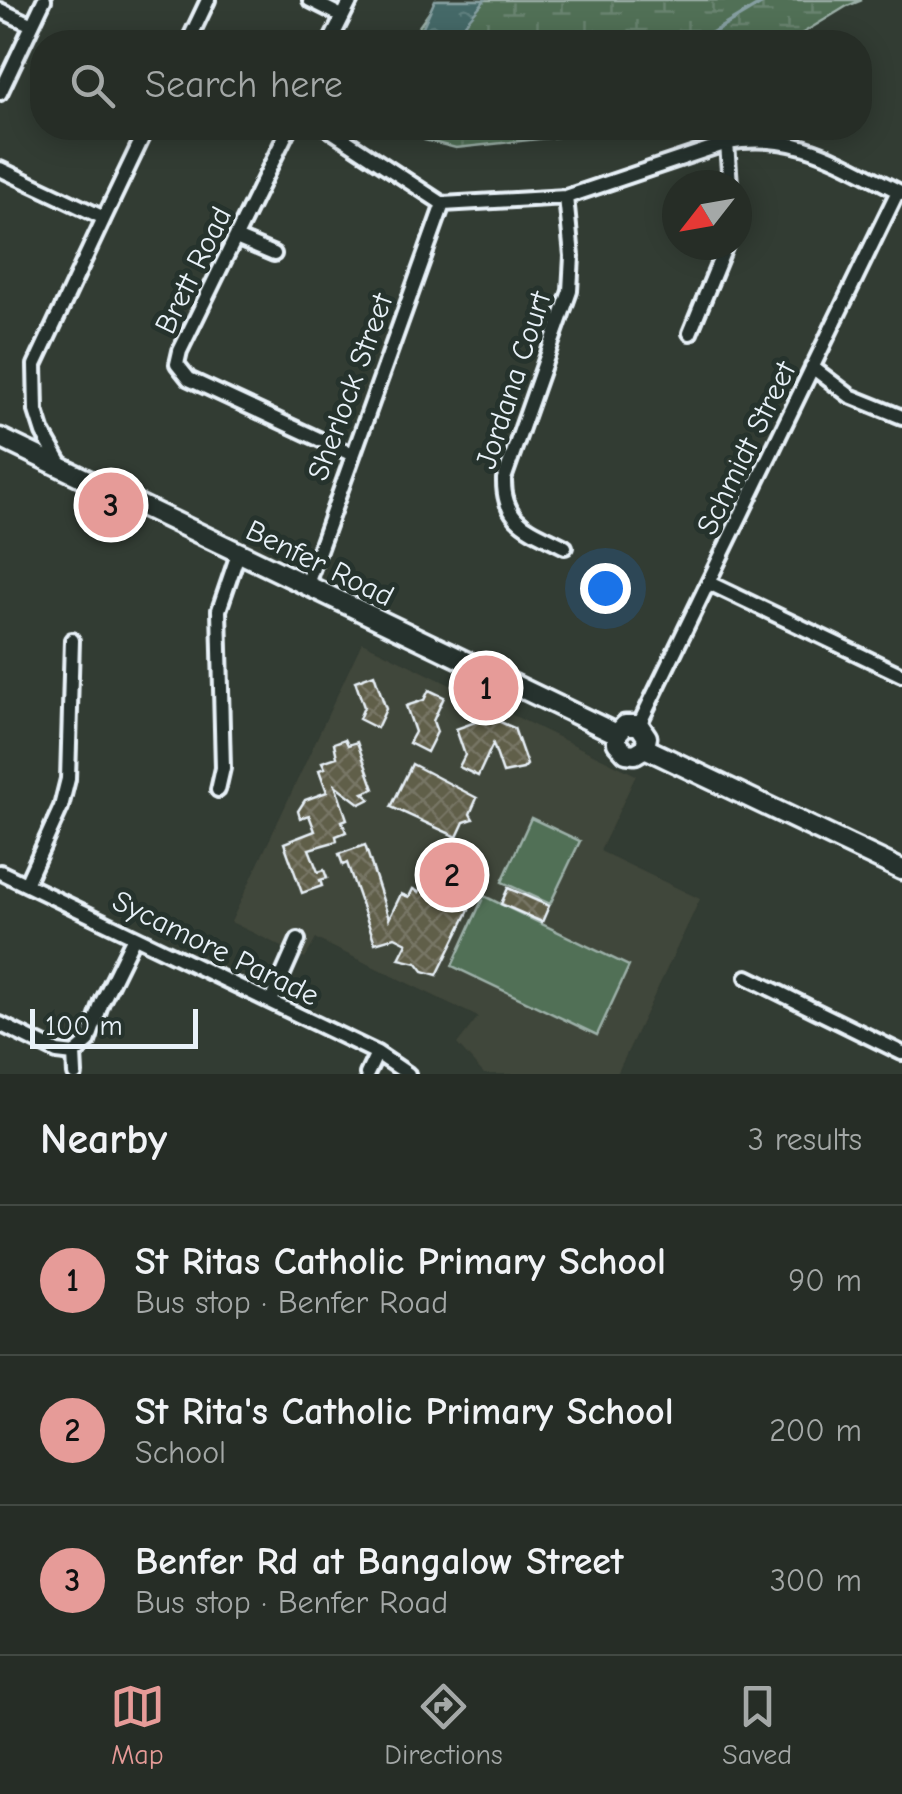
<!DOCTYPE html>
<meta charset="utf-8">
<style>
body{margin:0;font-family:"Comic Neue",sans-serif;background:#323932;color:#f1f3f6}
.compass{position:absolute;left:662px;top:170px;width:90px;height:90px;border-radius:50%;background:#262d26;box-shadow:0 5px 25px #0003;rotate:239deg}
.scale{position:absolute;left:30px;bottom:25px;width:168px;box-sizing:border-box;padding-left:10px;border:5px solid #e8f1f8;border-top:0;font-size:28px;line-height:35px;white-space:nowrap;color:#e8f1f8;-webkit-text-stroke:8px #26332d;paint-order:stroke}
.you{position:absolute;left:605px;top:588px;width:35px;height:35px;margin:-25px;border:8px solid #fff;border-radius:50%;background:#1a73e8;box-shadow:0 0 0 15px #1a73e833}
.badge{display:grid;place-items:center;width:65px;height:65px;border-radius:50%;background:#e69b98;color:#111;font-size:32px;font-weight:700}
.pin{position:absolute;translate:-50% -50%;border:5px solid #fff;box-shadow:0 2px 10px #0006}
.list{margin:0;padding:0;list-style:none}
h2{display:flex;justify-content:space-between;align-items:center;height:130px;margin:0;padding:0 40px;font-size:42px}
h2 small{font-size:32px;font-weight:400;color:#a4a8a7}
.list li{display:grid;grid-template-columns:65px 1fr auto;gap:30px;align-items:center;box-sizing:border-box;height:150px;padding:0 40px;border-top:2px solid #424943}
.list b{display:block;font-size:38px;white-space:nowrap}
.list p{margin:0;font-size:32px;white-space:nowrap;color:#a4a8a7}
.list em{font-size:32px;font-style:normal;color:#a4a8a7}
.icon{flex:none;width:55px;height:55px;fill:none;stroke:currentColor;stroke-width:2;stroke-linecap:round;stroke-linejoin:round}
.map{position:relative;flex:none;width:902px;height:1074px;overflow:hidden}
.search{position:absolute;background:#262d26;box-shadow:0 5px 25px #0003;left:30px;right:30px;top:30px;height:110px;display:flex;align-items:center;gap:25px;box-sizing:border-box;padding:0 35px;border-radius:40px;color:#a4a8a7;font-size:38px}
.sheet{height:580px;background:#262d26}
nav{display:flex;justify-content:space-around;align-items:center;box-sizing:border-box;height:140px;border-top:2px solid #424943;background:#262d26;font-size:28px;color:#a4a8a7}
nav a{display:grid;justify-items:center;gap:5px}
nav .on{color:#e69b98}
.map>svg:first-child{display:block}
</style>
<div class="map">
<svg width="902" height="1074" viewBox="0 0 902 1074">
<defs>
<pattern id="wetland-marsh" width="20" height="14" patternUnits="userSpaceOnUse" patternTransform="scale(2.5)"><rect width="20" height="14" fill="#516f57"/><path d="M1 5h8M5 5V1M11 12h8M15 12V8" fill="none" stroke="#6a8470"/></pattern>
<pattern id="water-ripples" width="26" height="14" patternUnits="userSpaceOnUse" patternTransform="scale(2.5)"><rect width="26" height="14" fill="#446967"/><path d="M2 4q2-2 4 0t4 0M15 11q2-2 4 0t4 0" fill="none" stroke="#5f7f7e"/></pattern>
<pattern id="building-cross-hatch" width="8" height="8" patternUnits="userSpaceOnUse" patternTransform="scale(2.5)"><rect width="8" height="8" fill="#605e4a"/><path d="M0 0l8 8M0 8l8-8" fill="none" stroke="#777665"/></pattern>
</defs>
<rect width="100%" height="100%" fill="#323c33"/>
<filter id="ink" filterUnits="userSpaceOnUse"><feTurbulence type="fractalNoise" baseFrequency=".01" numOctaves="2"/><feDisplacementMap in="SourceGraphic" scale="20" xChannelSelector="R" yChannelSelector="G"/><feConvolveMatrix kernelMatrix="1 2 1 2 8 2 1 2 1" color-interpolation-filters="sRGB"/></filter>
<g filter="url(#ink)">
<!-- built -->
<path fill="#40463a" d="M 362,642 L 636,775 L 600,851 L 700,899 L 617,1074 L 484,1074 L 457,1044 L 478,1017 L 316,939 L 305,958 L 231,922 Z"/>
<!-- wetland -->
<path fill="url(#wetland-marsh)" stroke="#9cb0a8" stroke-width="2.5" d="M 438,0 L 862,0 L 847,6 L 788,42 L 408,42 Z
M 414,128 L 615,128 L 603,132 L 456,148 L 424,140 Z"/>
<!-- pitch -->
<path fill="#516f57" stroke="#9cb0a8" stroke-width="2.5" d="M 531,818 L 580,841 L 550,904 L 502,882 Z
M 484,896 L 629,966 L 597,1035 L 452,966 Z"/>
<!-- water -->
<path fill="url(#water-ripples)" stroke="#869fa1" stroke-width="2.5" d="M 435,0 L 485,0 L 449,42 L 416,42 Z"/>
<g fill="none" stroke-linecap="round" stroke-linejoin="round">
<!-- stream -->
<path stroke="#869fa1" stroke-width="4" d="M 697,42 L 767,0"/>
</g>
<!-- building -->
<path fill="url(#building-cross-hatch)" stroke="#e8f1f8" stroke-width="2.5" d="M 374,674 L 386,709 L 377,728 L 359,719 L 364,707 L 355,681 Z
M 429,690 L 444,697 L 433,721 L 437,732 L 427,752 L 409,743 L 415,732 L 406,706 L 424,700 Z
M 489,717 L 514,728 L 527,765 L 523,769 L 503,773 L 493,744 L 478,776 L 459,767 L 465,755 L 456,729 Z
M 345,739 L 348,745 L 357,742 L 374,789 L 363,793 L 370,799 L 360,804 L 335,785 L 347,819 L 342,821 L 346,832 L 336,836 L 337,841 L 309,849 L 318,872 L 324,870 L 327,878 L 320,880 L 322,886 L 302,893 L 284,843 L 315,831 L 309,815 L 300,818 L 298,811 L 305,800 L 327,792 L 319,770 L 325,768 L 322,762 L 337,757 L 334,743 Z
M 412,764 L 477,798 L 470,814 L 473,819 L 464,822 L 457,837 L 391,807 Z
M 365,845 L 389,919 L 401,894 L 409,897 L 413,889 L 419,892 L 425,880 L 468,901 L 465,908 L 469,910 L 437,975 L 423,971 L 417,963 L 399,959 L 407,943 L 395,937 L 375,943 L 347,863 L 343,865 L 339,854 Z
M 508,888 L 549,906 L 542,922 L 501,904 Z"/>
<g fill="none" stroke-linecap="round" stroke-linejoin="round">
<!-- street casing -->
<g stroke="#e8f1f8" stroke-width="20">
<path id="street" d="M 310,0 L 342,16
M 0,10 L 32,25
M 188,42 L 208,0
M 330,42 L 351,0
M 0,93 L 44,0
M 289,128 L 180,351 L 177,364 L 189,379 L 351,454
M 327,128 L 443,204 L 566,197 L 727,143 C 798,131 841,163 902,193
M 727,143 L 730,185
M 0,169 L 104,218 L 35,365 L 36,411 L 43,433 L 62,466
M 104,218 L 147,128
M 236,238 L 274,254
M 690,333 L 726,245
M 812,367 L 850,396 L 902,417
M 565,547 C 531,529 503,524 504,479 L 570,291 L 572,256 L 566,197
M 709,583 L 902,675
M 306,587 L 443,204
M 639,725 L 898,191
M 218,790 L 223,768 L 219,610 L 238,554
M 0,872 L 377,1053 L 408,1074
M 26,884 L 61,807 L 68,779 L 72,640
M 747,977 L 902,1053
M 271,1001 L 298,940
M 0,1024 L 57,1052 L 74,1054 L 88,1042 L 102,1002 L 134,937
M 74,1054 L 75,1074
M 367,1074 L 377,1053"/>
</g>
<!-- secondary casing -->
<g stroke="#e8f1f8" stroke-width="25">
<path id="secondary" d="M 0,438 L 617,734
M 617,734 L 625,725 L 639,725 L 647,737 L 645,748
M 617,734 L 617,743 L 626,753 L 635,754 L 645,748
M 645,748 L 902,870"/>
</g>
<!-- street -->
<use href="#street" stroke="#26332d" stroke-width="12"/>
<!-- secondary -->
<use href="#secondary" stroke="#26332d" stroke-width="18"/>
</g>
</g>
<g text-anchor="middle" stroke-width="10" stroke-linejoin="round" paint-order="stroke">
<!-- street labels -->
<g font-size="30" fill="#e8f1f8" stroke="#26332d">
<text transform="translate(193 270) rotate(-64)" y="10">Brett Road</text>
<text transform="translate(513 380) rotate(-72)" y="10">Jordana Court</text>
<text transform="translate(350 387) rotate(-70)" y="10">Sherlock Street</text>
<text transform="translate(746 448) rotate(-64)" y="10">Schmidt Street</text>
<text transform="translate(320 563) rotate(26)" y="10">Benfer Road</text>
<text transform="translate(216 948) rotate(26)" y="10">Sycamore Parade</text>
</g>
</g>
</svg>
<svg class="compass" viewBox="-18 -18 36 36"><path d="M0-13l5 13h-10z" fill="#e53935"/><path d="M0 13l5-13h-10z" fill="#a4a8a7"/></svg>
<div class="scale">100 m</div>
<div class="you"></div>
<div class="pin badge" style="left:486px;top:688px">1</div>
<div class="pin badge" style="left:452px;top:875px">2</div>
<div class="pin badge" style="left:111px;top:505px">3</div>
<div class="search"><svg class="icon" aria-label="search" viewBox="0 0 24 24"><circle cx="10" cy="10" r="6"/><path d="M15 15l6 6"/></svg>Search here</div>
</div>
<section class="sheet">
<h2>Nearby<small>3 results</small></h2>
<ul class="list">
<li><span class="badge">1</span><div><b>St Ritas Catholic Primary School</b><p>Bus stop · Benfer Road</p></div><em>90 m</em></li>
<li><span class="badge">2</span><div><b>St Rita's Catholic Primary School</b><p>School</p></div><em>200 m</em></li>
<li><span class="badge">3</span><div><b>Benfer Rd at Bangalow Street</b><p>Bus stop · Benfer Road</p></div><em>300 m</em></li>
</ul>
</section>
<nav>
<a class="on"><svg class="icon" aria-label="map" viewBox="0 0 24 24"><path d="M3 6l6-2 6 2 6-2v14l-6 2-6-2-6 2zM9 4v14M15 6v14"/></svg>Map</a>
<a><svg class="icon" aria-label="directions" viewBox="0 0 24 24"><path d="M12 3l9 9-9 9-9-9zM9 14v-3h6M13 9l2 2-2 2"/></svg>Directions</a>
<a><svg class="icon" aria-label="saved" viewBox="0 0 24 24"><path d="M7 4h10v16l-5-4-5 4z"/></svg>Saved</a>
</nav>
